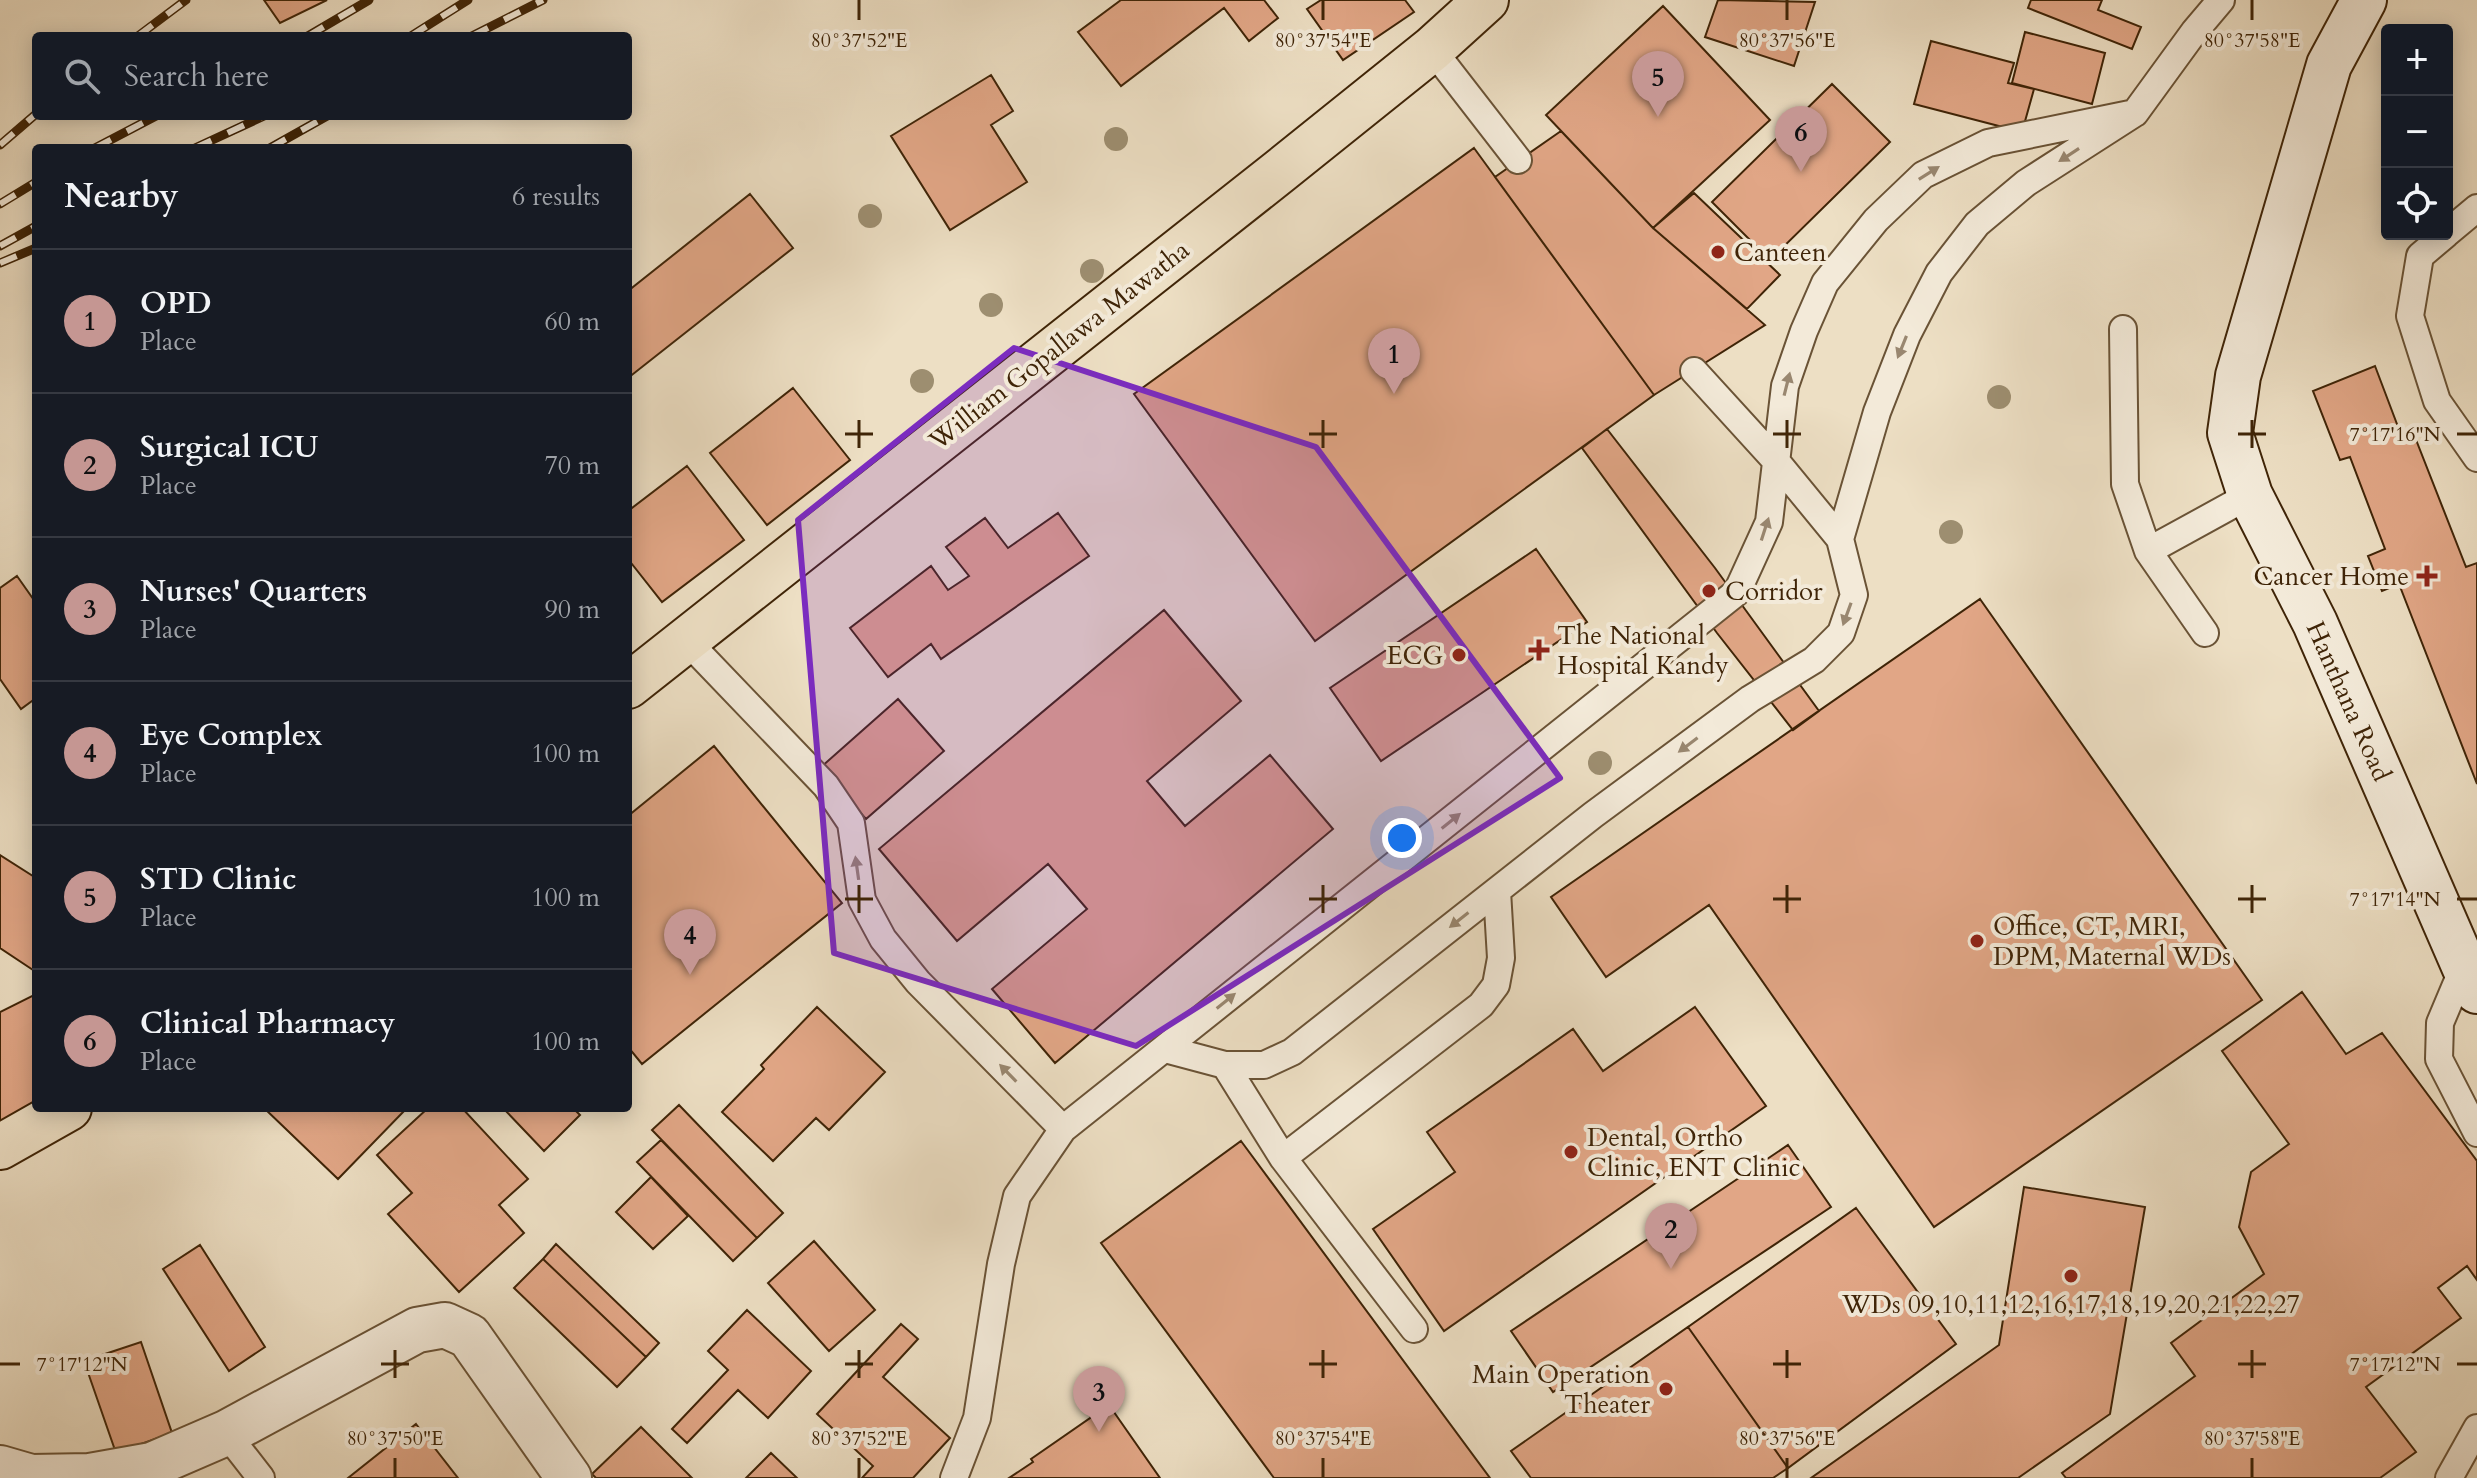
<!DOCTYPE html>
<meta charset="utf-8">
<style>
body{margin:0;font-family:Cardo,serif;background:#242831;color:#f1f3f6}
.controls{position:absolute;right:24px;top:24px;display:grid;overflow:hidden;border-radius:8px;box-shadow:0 4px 20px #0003}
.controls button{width:72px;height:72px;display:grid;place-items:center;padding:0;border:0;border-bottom:2px solid #363941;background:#171b24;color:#f1f3f6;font:40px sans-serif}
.you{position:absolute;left:1402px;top:838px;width:28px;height:28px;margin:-20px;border:6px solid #fff;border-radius:50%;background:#1a73e8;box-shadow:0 0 0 12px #1a73e833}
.badge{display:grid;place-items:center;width:52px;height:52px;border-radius:50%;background:#c59692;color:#111;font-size:26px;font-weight:700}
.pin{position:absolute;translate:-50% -66px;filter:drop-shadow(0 2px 4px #0008)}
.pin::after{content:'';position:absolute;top:42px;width:28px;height:24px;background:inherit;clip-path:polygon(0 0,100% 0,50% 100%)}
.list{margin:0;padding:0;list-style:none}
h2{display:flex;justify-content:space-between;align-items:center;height:104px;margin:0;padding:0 32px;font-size:34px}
h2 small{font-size:26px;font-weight:400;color:#9ea1a6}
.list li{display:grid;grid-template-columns:52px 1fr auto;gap:24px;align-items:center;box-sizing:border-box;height:144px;padding:0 32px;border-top:2px solid #363941}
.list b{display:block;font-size:30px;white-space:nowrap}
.list p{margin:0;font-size:26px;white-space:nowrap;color:#9ea1a6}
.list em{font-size:26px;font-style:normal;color:#9ea1a6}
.icon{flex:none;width:44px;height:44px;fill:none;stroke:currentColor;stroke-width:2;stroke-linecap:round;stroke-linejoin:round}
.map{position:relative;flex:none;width:2477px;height:1478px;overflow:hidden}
.search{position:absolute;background:#171b24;box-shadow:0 4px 20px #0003;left:32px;top:32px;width:600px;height:88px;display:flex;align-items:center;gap:20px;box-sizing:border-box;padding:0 28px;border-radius:8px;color:#9ea1a6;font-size:30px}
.panel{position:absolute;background:#171b24;box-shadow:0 4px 20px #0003;left:32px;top:144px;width:600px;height:968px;border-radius:8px}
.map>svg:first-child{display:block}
</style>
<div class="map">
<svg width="2477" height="1478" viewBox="0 0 2477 1478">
<rect width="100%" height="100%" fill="#eddfc4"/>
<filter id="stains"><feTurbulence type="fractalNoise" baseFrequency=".0025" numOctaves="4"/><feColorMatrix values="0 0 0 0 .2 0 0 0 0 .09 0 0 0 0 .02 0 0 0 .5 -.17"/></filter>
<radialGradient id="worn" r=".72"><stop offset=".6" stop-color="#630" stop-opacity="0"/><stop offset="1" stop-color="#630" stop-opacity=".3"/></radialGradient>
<!-- building -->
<path fill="#e1a686" stroke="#3f2407" stroke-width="2" d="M 264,0 L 327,0 L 280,23 Z
M 1121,0 L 1264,0 L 1278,18 L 1249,41 L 1224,8 L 1121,86 L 1078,32 Z
M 1321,0 L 1405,0 L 1414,12 L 1343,60 L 1307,9 Z
M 1718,0 L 1815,2 L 1794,66 L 1705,37 Z
M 2031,0 L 2102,0 L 2098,10 L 2141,27 L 2132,49 L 2028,8 Z
M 1663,6 L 1770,120 L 1653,228 L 1546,115 Z
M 2025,32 L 2105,53 L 2092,104 L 2012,83 Z
M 1931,41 L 2014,63 L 2008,83 L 2034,89 L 2022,132 L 1914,104 Z
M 991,75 L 1013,111 L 991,125 L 1027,182 L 950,230 L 891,136 Z
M 1832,84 L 1890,142 L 1770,260 L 1712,202 Z
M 1561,131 L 1653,228 L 1765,325 L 1654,395 L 1495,177 Z
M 1474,148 L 1654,395 L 1315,641 L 1134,394 Z
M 1694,193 L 1780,275 L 1747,309 L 1653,228 Z
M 750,194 L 793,248 L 628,378 L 628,291 Z
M 2375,366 L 2400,432 L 2411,427 L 2466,567 L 2477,563 L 2477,784 L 2399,584 L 2382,591 L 2368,556 L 2385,549 L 2350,457 L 2340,460 L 2313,391 Z
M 793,388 L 850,460 L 767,525 L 710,453 Z
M 1607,429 L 1715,568 L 1819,711 L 1793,730 L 1717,633 L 1582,448 Z
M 687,466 L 744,540 L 662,602 L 628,559 L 628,511 Z
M 1058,513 L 1089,556 L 941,659 L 931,644 L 888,677 L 850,628 L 931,566 L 948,590 L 969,576 L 946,547 L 985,518 L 1008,548 Z
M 1536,549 L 1587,622 L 1381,761 L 1330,688 Z
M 17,576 L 36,603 L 36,698 L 21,709 L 0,679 L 0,588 Z
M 1980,599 L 2262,1000 L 1934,1227 L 1709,905 L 1606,977 L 1551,897 Z
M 1164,610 L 1241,701 L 1147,781 L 1185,826 L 1270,755 L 1333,829 L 1055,1063 L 992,989 L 1087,909 L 1048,864 L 957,941 L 879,849 Z
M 898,699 L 944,751 L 866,819 L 820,768 Z
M 714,746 L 842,903 L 642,1064 L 628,1047 L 628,816 Z
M 0,855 L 36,878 L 36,972 L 0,948 Z
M 2302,992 L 2346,1054 L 2382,1033 L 2477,1161 L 2477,1280 L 2467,1266 L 2438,1288 L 2461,1318 L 2366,1387 L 2416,1452 L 2380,1478 L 2066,1478 L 2062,1473 L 2195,1376 L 2171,1343 L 2264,1274 L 2239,1227 L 2251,1172 L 2289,1144 L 2222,1051 Z
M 36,994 L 36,1108 L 0,1127 L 0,1012 Z
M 817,1007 L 885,1072 L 829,1130 L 816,1118 L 773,1161 L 722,1112 L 764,1069 L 761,1065 Z
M 1695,1007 L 1766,1106 L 1444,1331 L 1373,1229 L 1455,1172 L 1427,1132 L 1573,1029 L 1603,1071 Z
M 679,1105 L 783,1213 L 757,1238 L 652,1130 Z
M 264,1108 L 407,1108 L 338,1179 Z
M 428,1108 L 462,1108 L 528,1179 L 499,1205 L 524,1233 L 459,1292 L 388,1214 L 412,1193 L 377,1155 Z
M 503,1108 L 573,1108 L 580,1115 L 544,1151 Z
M 661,1140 L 757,1238 L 733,1261 L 637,1162 Z
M 1241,1141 L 1490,1478 L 1274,1478 L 1101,1243 Z
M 1788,1145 L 1831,1207 L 1553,1392 L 1511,1331 Z
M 651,1177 L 688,1216 L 653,1249 L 616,1212 Z
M 2024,1187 L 2145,1207 L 2110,1414 L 2018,1478 L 1811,1478 L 1999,1345 Z
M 1856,1208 L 1956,1344 L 1788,1468 L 1688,1327 Z
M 814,1241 L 875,1310 L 829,1351 L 768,1283 Z
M 556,1244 L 659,1343 L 646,1357 L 543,1259 Z
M 200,1245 L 265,1347 L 229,1371 L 163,1269 Z
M 543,1259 L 646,1357 L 617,1387 L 514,1288 Z
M 747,1310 L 811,1371 L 768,1418 L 738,1390 L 687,1443 L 672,1429 L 728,1370 L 708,1351 Z
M 901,1324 L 918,1339 L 883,1377 L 950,1438 L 913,1478 L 862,1478 L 873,1466 L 817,1414 Z
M 1688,1327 L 1788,1468 L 1773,1478 L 1531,1478 L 1511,1451 Z
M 141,1342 L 172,1433 L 116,1453 L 84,1361 Z
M 1109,1405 L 1160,1478 L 1009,1478 L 1033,1462 L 1031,1459 Z
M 416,1424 L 458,1478 L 348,1478 Z
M 641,1427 L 692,1478 L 596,1478 L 592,1474 Z
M 771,1453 L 797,1478 L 746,1478 Z"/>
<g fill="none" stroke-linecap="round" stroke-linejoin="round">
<!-- lane casing -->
<g stroke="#6a5336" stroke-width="30">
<path id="lane" d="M 1432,49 L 1518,160
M 2447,233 L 2477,208
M 2446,234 L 2420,256 L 2410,316 L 2437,401 L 2477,458
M 2123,329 L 2125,484 L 2148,551 L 2205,633
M 1840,539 L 1877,412 L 1907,335 L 1939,273 L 1977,224 L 2026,183 L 2135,113 L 2194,32 L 2221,0
M 2148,551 L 2250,495
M 686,640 L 826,786 L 851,823 L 862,900 L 883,939 L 918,982 L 1063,1129
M 2464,966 L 2440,1023 L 2439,1059 L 2477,1133
M 1165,1049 L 1225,1065 L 1264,1065 L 1292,1052 L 1593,815 L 1750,699 L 1814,660 L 1841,633 L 1854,595 L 1840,539 L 1776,461 L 1694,371
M 1225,1065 L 1283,1158 L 1414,1329
M 1283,1158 L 1481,1005 L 1496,985 L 1501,958 L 1497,891
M 226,1433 L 261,1478
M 954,1478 L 977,1418 L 1001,1264 L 1017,1196 L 1063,1129 L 1737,592 L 1769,522 L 1785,386 L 1804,331 L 1825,283 L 1876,220 L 1923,175 L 1988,143 L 2135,113
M 2449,1478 L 2477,1428"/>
</g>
<!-- street casing -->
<g stroke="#6a5336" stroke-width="48">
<path id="street" d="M 0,1468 L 31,1477 L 90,1476 L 152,1465 L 226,1433 L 417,1330 L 445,1325 L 469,1336 L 569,1478"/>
</g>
<!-- secondary casing -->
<g stroke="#3f2407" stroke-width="48">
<path id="secondary" d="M 2364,0 L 2329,65 L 2238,376 L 2230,433 L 2250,495 L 2315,623 L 2464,966 L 2477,991"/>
</g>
<!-- primary casing -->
<g stroke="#3f2407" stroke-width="48">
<path id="primary" d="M 628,686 L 1280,171 L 1432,49 L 1486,0
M 0,1147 L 69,1108"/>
</g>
<!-- lane -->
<use href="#lane" stroke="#f3ead9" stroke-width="26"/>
<!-- street -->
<use href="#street" stroke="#f3ead9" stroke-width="44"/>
<!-- secondary -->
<use href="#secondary" stroke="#f3ead9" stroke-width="44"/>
<!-- primary -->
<use href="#primary" stroke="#eddfc4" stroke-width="44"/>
<!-- rail casing -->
<g stroke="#3f2407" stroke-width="9">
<path id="rail" d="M 138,36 L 186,0
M 308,36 L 369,0
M 411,36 L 468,0
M 472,36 L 543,0
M 0,145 L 36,114
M 95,148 L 156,116
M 195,148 L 264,116
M 270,148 L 327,116
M 0,204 L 36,182
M 0,246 L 36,226
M 0,263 L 36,248"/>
</g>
<!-- rail -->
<use href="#rail" stroke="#f3ead9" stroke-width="6" stroke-dasharray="18" stroke-linecap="butt"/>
</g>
<!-- trees -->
<g fill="#9d8e70">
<circle cx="1116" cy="139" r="12"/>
<circle cx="870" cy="216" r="12"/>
<circle cx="1092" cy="271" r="12"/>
<circle cx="991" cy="305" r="12"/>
<circle cx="922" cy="381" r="12"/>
<circle cx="1999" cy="397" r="12"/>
<circle cx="1951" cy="532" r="12"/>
<circle cx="1600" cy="763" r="12"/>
</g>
<!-- one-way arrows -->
<defs><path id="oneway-solid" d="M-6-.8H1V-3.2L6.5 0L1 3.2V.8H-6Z" transform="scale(2)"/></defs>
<g fill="#998770">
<use href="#oneway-solid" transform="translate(2069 155) rotate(147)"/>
<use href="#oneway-solid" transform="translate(1929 173) rotate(-32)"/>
<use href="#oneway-solid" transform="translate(1902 347) rotate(112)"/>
<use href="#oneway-solid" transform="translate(1787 384) rotate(-76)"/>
<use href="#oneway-solid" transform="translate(1765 529) rotate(-72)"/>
<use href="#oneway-solid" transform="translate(1847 614) rotate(110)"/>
<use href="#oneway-solid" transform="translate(1688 745) rotate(143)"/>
<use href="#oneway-solid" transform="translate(1451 821) rotate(-39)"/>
<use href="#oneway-solid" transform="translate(857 868) rotate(-98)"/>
<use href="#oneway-solid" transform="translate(1459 920) rotate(142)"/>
<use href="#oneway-solid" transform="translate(1226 1001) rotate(-39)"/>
<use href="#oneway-solid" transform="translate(1008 1073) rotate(-134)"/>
</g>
<!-- marked area -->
<path fill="#7b2cbf" fill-opacity="0.2" stroke="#7b2cbf" stroke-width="6" stroke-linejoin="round" d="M 1014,348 L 1316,447 L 1560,778 L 1136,1046 L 834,953 L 798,520 Z"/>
<!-- ticks -->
<path fill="none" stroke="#3f2407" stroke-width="3" d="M 859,0 L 859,20M 1323,0 L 1323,20M 1787,0 L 1787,20M 2252,0 L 2252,20M 859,420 L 859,448M 1323,420 L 1323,448M 1787,420 L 1787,448M 2252,420 L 2252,448M 845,434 L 873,434M 1309,434 L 1337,434M 1773,434 L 1801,434M 2238,434 L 2266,434M 2457,434 L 2477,434M 859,885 L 859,913M 1323,885 L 1323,913M 1787,885 L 1787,913M 2252,885 L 2252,913M 845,899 L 873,899M 1309,899 L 1337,899M 1773,899 L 1801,899M 2238,899 L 2266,899M 2457,899 L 2477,899M 395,1350 L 395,1378M 859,1350 L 859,1378M 1323,1350 L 1323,1378M 1787,1350 L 1787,1378M 2252,1350 L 2252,1378M 0,1364 L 20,1364M 381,1364 L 409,1364M 845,1364 L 873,1364M 1309,1364 L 1337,1364M 1773,1364 L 1801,1364M 2238,1364 L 2266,1364M 2457,1364 L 2477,1364M 395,1458 L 395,1478M 859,1458 L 859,1478M 1323,1458 L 1323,1478M 1787,1458 L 1787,1478M 2252,1458 L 2252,1478"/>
<!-- markers -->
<g fill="#8f2418" stroke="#f3ead9" stroke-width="3">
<circle cx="1718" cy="252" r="8"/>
<path d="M2423 564h8v8h8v8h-8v8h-8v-8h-8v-8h8z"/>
<circle cx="1709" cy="591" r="8"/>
<path d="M1535 638h8v8h8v8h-8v8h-8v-8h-8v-8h8z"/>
<circle cx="1459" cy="655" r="8"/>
<circle cx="1977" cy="941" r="8"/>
<circle cx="1571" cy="1152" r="8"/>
<circle cx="2071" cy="1276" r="8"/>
<circle cx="1666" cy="1389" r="8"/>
</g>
<g text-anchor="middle" stroke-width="8" stroke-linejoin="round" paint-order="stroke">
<!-- poi labels -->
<g font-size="26" fill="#3f2407" stroke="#f3ead9" text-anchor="start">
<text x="1734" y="261">Canteen</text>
<text x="2409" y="585" text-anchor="end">Cancer Home</text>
<text x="1725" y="600">Corridor</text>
<text x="1557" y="644">The National<tspan x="1557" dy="30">Hospital Kandy</tspan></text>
<text x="1443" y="664" text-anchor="end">ECG</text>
<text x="1993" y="935">Office, CT, MRI,<tspan x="1993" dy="30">DPM, Maternal WDs</tspan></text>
<text x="1587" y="1146">Dental, Ortho<tspan x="1587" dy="30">Clinic, ENT Clinic</tspan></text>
<text x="2071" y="1313" text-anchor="middle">WDs 09,10,11,12,16,17,18,19,20,21,22,27</text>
<text x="1650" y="1383" text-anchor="end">Main Operation<tspan x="1650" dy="30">Theater</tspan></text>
</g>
<!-- street labels -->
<g font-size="26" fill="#3f2407" stroke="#f3ead9">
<text transform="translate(1059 345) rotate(-38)" y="9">William Gopallawa Mawatha</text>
<text transform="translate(2349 701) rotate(66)" y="9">Hanthana Road</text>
</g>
</g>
<g font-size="20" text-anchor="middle" fill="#3f2407" stroke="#f3ead9" stroke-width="8" stroke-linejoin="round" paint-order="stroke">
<text x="859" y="47">80°37'52"E</text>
<text x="1323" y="47">80°37'54"E</text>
<text x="1787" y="47">80°37'56"E</text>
<text x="2252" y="47">80°37'58"E</text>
<text x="2395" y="441">7°17'16"N</text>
<text x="2395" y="906">7°17'14"N</text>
<text x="82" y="1371">7°17'12"N</text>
<text x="2395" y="1371">7°17'12"N</text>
<text x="395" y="1445">80°37'50"E</text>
<text x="859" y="1445">80°37'52"E</text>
<text x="1323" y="1445">80°37'54"E</text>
<text x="1787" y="1445">80°37'56"E</text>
<text x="2252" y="1445">80°37'58"E</text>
</g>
<rect width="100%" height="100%" filter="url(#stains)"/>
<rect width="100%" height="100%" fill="url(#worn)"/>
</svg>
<div class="controls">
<button>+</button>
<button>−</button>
<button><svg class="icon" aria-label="locate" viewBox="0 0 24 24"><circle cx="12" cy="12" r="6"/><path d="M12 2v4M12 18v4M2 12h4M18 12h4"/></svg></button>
</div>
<div class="you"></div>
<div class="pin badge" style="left:1394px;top:394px">1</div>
<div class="pin badge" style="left:1671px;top:1269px">2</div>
<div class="pin badge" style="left:1099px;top:1432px">3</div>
<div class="pin badge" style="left:690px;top:975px">4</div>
<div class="pin badge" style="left:1658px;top:117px">5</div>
<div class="pin badge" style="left:1801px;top:172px">6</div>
<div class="search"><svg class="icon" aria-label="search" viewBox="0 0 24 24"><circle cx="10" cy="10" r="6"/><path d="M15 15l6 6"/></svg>Search here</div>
<section class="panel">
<h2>Nearby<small>6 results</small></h2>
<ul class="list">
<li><span class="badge">1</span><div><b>OPD</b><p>Place</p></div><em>60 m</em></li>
<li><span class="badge">2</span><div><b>Surgical ICU</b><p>Place</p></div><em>70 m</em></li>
<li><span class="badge">3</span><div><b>Nurses' Quarters</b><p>Place</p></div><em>90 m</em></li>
<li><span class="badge">4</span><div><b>Eye Complex</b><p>Place</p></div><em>100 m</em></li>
<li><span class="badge">5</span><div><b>STD Clinic</b><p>Place</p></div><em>100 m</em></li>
<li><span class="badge">6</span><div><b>Clinical Pharmacy</b><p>Place</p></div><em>100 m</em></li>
</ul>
</section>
</div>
